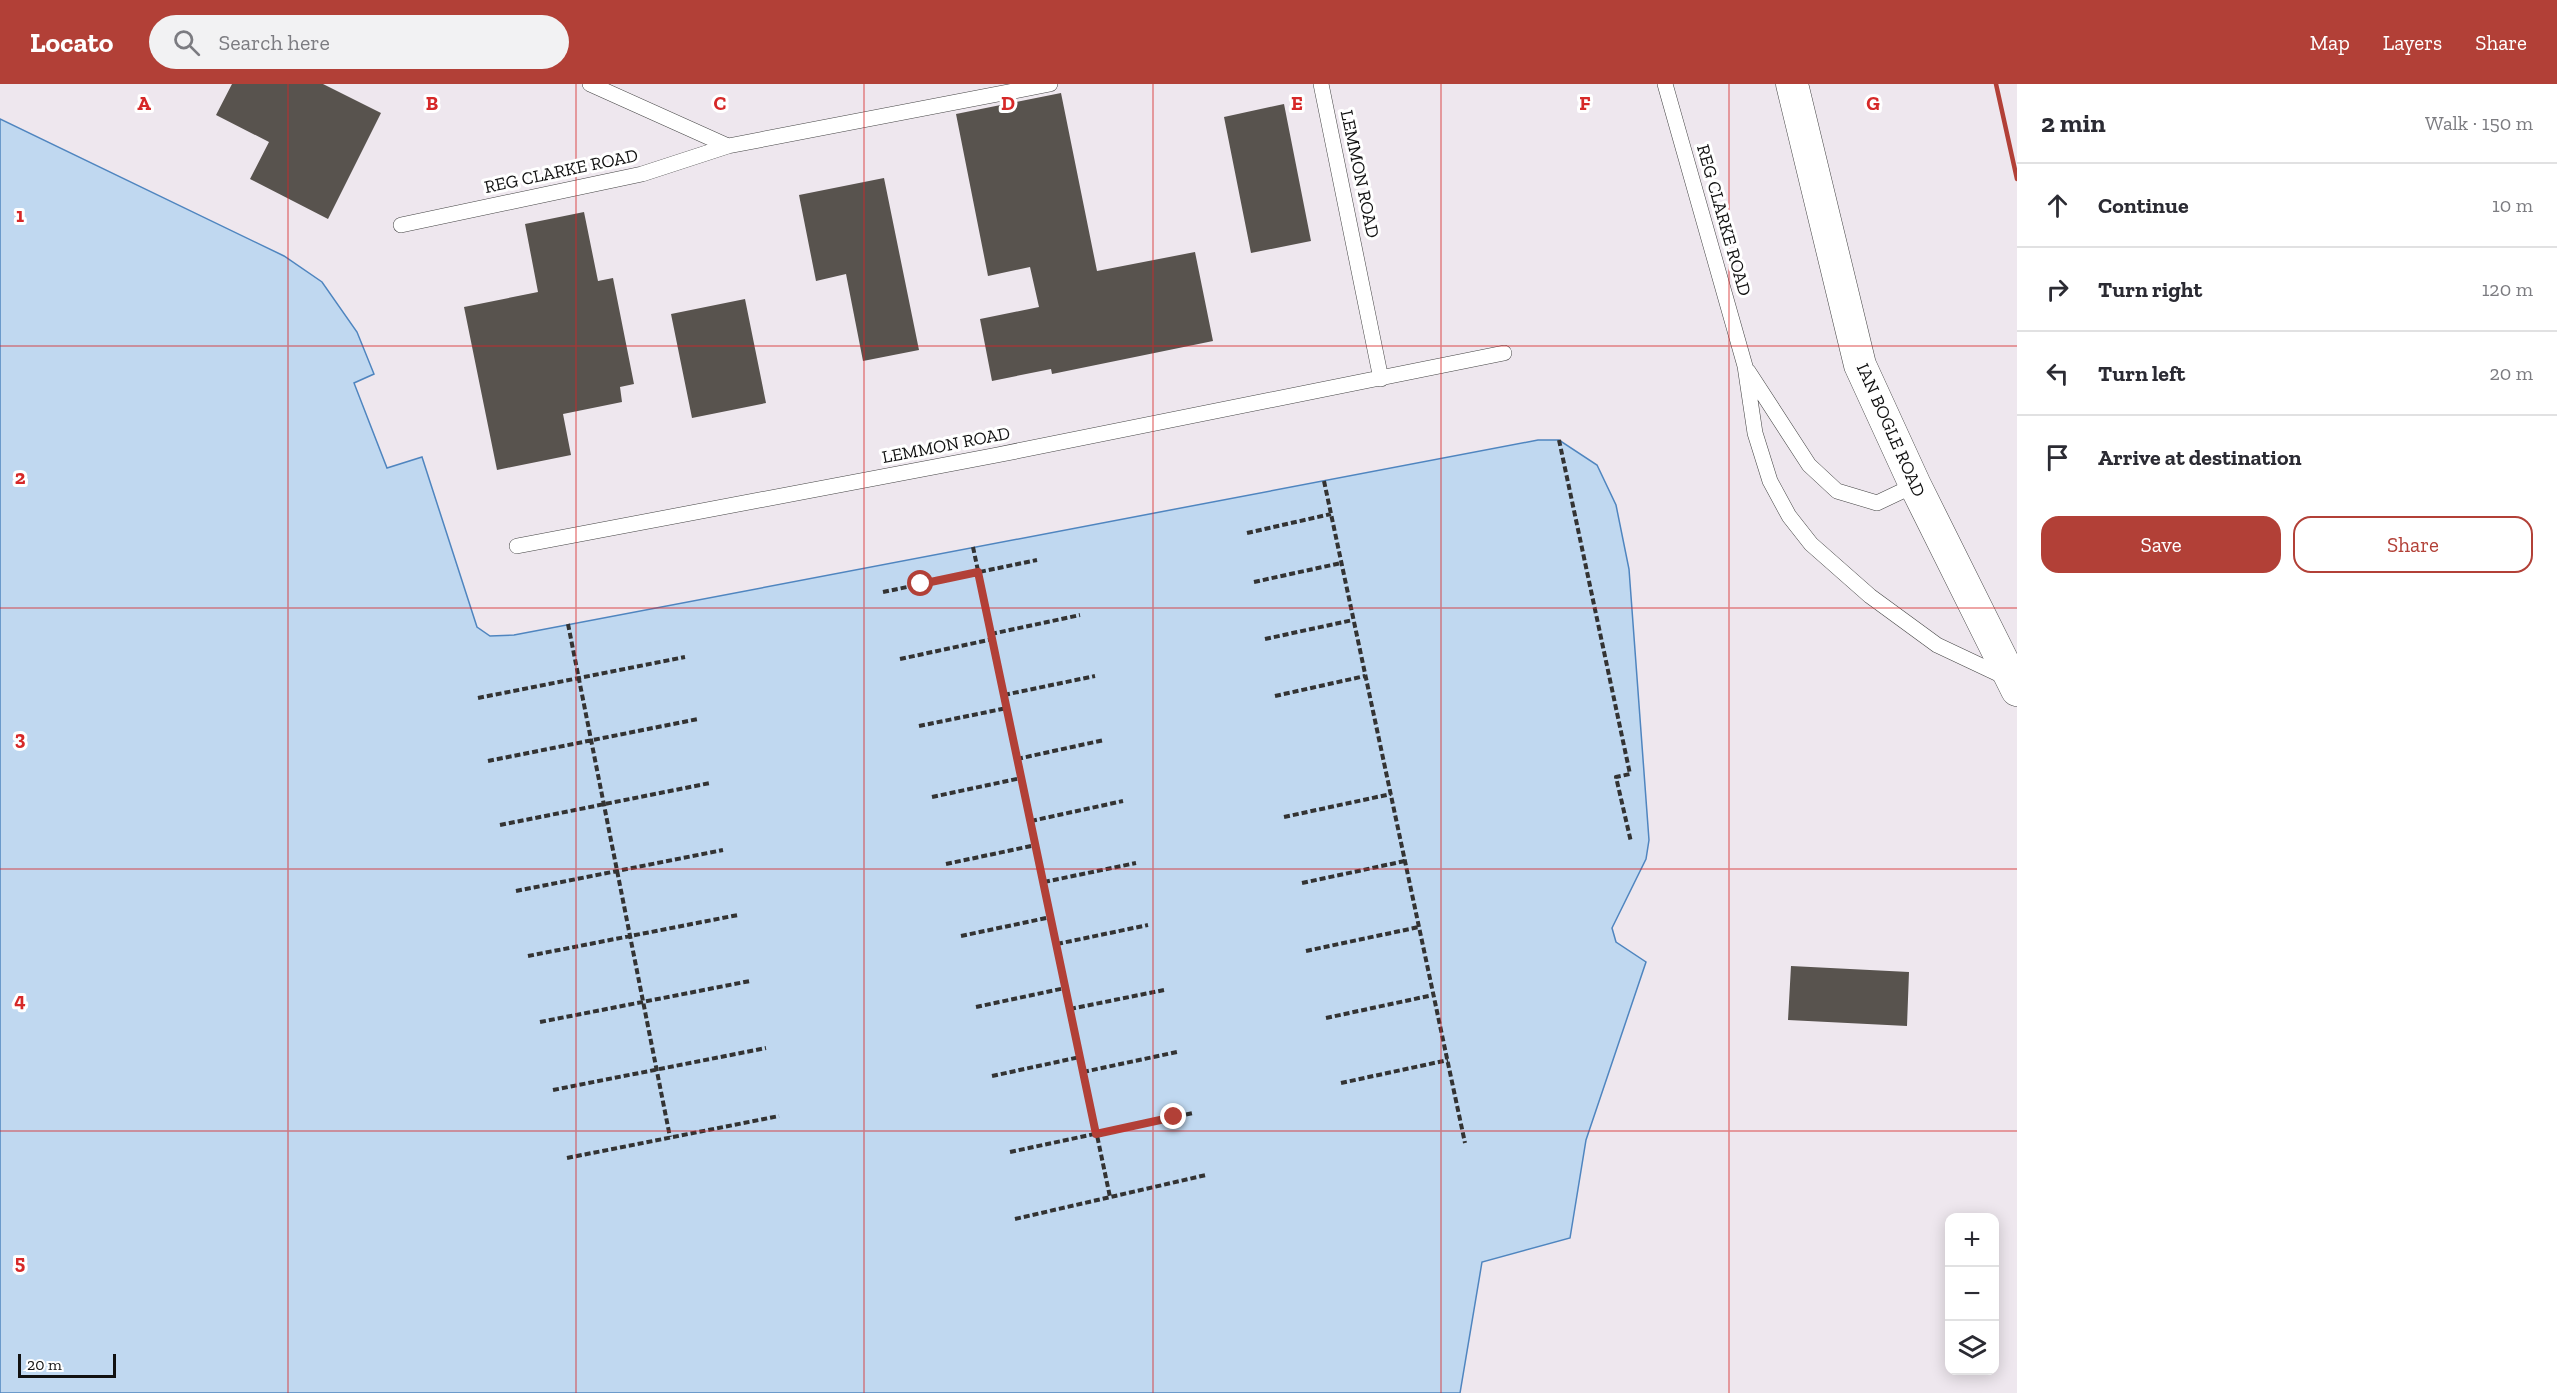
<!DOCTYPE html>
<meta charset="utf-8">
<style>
body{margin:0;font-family:"Zilla Slab",serif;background:#f2f2f3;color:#2b2b33}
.controls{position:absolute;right:18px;bottom:18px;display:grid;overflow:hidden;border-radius:12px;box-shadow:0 3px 15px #0003}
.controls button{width:54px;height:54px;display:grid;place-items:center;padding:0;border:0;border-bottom:2px solid #e1e1e2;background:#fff;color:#2b2b33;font:30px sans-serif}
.scale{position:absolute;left:18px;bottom:15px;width:98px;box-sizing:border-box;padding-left:6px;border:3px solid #111;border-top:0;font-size:16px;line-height:21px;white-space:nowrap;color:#111;-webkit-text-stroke:4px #fff;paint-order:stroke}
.stop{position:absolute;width:18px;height:18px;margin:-14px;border:4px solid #b24037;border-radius:50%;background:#fff}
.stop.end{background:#b24037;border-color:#fff;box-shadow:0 2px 6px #0008}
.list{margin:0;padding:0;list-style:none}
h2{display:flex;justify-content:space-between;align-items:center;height:78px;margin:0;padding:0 24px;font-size:26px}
h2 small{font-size:20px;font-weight:400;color:#7c7c81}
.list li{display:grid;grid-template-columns:39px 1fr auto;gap:18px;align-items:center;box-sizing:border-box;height:84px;padding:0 24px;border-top:2px solid #e1e1e2}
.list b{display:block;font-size:22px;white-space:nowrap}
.list em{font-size:20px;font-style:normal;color:#7c7c81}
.actions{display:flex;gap:12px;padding:18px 24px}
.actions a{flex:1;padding:14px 0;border:2px solid #b24037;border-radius:18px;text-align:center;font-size:21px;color:#b24037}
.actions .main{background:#b24037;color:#fff}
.icon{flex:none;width:33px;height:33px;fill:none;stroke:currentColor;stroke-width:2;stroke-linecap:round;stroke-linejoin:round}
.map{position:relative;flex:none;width:2017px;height:1309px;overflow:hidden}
header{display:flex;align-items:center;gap:36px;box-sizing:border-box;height:84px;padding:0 30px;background:#b24037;color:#fff}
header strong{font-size:28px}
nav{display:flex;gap:33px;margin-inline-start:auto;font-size:21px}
.search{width:420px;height:54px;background:#f2f2f3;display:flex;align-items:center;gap:15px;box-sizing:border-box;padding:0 21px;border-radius:33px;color:#7c7c81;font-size:22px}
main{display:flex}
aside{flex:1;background:#fff}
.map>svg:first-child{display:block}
</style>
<header>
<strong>Locato</strong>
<div class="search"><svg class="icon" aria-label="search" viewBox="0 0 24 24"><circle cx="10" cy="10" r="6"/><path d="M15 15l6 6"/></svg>Search here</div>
<nav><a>Map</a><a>Layers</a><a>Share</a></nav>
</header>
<main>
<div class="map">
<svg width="2017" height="1309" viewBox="0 0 2017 1309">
<rect width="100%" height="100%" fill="#fefdf6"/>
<!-- industrial -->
<path fill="#eee7ee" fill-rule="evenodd" d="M 0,0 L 2017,0 L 2017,1309 L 1460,1309 L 1482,1178 L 1570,1153 L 1586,1056 L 1646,878 L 1616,858 L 1612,844 L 1646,775 L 1616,422 L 1597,381 L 1559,356 L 514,551 L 490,552 L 477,543 L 422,373 L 387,384 L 354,299 L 374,290 L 284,172 L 0,35 ZM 1950,1134 L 1994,1134 L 1994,1286 L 1950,1286 Z"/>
<!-- water -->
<path fill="#c0d8f0" stroke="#4f85bf" stroke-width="1.5" d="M 0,35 L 284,172 L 322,198 L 357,248 L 374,290 L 354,299 L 387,384 L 422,373 L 477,543 L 490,552 L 514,551 L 1538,356 L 1559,356 L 1597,381 L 1616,421 L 1629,485 L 1649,756 L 1646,775 L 1612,844 L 1616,858 L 1646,878 L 1586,1056 L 1570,1154 L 1482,1178 L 1460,1309 L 0,1309 Z"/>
<!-- building -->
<path fill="#58534e" d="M 232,0 L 323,0 L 381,29 L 328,135 L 250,95 L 269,58 L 216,31 Z
M 1061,9 L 1097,187 L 1195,168 L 1213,257 L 1052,290 L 1051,285 L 992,297 L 980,235 L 1039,223 L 1030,183 L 988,192 L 956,30 Z
M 1284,20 L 1311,157 L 1251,169 L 1224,33 Z
M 884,94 L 919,266 L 863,277 L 846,190 L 816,197 L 799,111 Z
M 584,128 L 598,197 L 613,194 L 634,300 L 620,303 L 622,318 L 563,330 L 571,371 L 497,386 L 464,223 L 538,208 L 525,140 Z
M 745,215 L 766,319 L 692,334 L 671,230 Z
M 1791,882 L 1909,888 L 1907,942 L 1788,936 Z"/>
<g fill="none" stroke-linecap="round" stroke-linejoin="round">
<!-- service casing -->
<g stroke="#444" stroke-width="16">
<path id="service" d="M 590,0 L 728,62 L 1050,0
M 1321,0 L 1381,295
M 1665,0 L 1745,282 L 1755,349 L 1770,397 L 1789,432 L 1811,460 L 1870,512 L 1937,561 L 2007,594
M 401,141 L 642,90 L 728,62
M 1748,287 L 1809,381 L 1837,407 L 1877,419 L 1915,401
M 517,462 L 997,371 L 1504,269"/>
</g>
<!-- minor casing -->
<g stroke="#444" stroke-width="33">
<path id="minor" d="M 1792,0 L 1860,281 L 1915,401 L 2017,606"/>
</g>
<!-- path -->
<path stroke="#333" stroke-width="4" stroke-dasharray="6 3" stroke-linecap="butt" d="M 1559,356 L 1630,690 L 1616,693 L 1631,758
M 1324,397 L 1465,1059
M 1247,449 L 1331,430
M 973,463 L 1110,1113
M 1254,498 L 1341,479
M 883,508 L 1037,476
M 568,540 L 670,1053
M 991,550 L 1080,531
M 1265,555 L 1353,536
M 900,575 L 993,555
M 1004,611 L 1095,592
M 1275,612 L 1365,592
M 478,614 L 685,573
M 919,642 L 1007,624
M 1017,675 L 1104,656
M 488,677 L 698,635
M 932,713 L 1021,694
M 1284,733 L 1391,710
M 1031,737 L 1123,717
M 500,741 L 710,699
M 946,780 L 1036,761
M 1044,798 L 1136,779
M 1302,799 L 1405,777
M 516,807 L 723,766
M 961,852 L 1051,833
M 1057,860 L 1148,841
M 1306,867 L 1419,843
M 528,872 L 738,831
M 976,923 L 1065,904
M 1070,925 L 1164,906
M 1326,934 L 1433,911
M 540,938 L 750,897
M 1083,988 L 1177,968
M 992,992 L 1080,973
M 1341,999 L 1448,976
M 553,1006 L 766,964
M 1010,1068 L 1193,1029
M 567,1074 L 779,1032
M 1015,1135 L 1206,1091"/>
<!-- service -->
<use href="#service" stroke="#fff" stroke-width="15"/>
<!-- minor -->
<use href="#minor" stroke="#fff" stroke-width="32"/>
<!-- rail -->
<path stroke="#b24037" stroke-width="4.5" d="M 1996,0 L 2017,95"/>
</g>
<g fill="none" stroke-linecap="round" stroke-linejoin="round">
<!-- route -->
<path stroke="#b24037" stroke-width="8" d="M 921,500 L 978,488 L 1096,1050 L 1174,1033"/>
</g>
<!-- grid -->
<path fill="none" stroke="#d62828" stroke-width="1.5" stroke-opacity="0.55" d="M 288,0 L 288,1309M 576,0 L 576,1309M 864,0 L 864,1309M 1153,0 L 1153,1309M 1441,0 L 1441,1309M 1729,0 L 1729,1309M 0,262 L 2017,262M 0,524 L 2017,524M 0,785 L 2017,785M 0,1047 L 2017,1047"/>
<g text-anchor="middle" stroke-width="6" stroke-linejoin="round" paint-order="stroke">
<!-- street labels -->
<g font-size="18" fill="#111" stroke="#fff">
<text transform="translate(561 87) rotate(-12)" y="6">REG CLARKE ROAD</text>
<text transform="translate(1360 90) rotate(78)" y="6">LEMMON ROAD</text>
<text transform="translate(1724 136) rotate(74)" y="6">REG CLARKE ROAD</text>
<text transform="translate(1891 346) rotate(66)" y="6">IAN BOGLE ROAD</text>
<text transform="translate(946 361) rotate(-11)" y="6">LEMMON ROAD</text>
</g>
</g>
<g font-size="20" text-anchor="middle" font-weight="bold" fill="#d62828" stroke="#fff" stroke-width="6" stroke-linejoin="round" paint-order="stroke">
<text x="144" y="26">A</text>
<text x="432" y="26">B</text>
<text x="720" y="26">C</text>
<text x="1008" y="26">D</text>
<text x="1297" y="26">E</text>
<text x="1585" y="26">F</text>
<text x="1873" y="26">G</text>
<text x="20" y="138">1</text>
<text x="20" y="400">2</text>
<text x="20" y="661">3</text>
<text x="20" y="923">4</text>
<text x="20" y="1185">5</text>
</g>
</svg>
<div class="controls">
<button>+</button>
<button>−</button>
<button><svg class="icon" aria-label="layers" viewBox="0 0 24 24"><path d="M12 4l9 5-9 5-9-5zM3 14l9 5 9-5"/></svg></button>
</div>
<div class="scale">20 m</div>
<div class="stop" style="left:921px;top:500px"></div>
<div class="stop end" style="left:1174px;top:1033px"></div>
</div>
<aside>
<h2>2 min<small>Walk · 150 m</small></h2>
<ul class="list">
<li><svg class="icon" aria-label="ahead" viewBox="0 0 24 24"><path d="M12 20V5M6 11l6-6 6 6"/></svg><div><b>Continue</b></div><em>10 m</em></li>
<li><svg class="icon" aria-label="right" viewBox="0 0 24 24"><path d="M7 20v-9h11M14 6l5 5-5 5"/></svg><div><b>Turn right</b></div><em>120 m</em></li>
<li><svg class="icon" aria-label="left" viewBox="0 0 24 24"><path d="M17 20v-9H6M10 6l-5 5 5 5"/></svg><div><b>Turn left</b></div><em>20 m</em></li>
<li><svg class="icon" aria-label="arrive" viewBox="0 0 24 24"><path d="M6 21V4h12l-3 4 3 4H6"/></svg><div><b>Arrive at destination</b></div></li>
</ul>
<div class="actions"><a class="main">Save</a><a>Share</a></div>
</aside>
</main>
